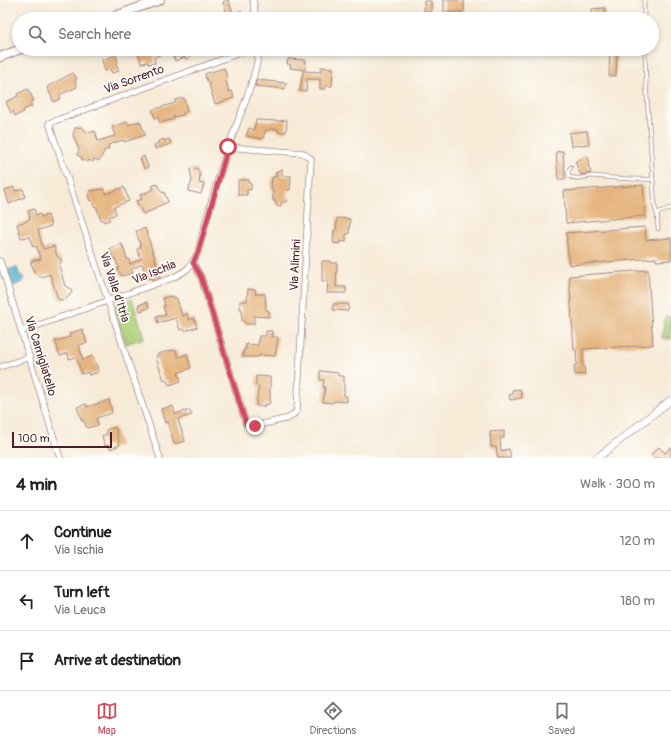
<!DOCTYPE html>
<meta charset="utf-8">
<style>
body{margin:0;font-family:Pangolin,sans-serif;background:#f2f2f2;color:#222}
.scale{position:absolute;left:12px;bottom:10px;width:100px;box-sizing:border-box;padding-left:4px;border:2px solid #4a1f2b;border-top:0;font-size:11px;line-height:14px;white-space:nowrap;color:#4a1f2b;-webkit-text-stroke:3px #fdfcf7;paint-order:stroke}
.stop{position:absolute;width:12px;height:12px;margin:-9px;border:3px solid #d1495b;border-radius:50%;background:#fff}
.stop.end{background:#d1495b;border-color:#fff;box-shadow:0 1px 4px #0008}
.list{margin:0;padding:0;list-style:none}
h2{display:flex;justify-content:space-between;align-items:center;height:52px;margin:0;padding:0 16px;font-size:17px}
h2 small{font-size:13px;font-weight:400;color:#767676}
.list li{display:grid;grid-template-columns:26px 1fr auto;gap:12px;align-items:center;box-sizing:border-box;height:60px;padding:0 16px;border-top:1px solid #e0e0e0}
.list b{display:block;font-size:15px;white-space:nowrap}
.list p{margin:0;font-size:13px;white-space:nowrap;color:#767676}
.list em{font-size:13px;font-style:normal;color:#767676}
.icon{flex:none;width:22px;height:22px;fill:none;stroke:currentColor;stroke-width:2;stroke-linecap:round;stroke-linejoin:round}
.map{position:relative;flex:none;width:671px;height:458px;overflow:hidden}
.search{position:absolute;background:#fff;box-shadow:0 2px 6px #0003;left:12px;right:12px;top:12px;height:44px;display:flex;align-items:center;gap:10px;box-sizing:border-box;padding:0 14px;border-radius:22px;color:#767676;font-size:15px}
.sheet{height:232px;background:#fff}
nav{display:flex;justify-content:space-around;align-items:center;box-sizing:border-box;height:56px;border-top:1px solid #e0e0e0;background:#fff;font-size:11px;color:#767676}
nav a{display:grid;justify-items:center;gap:2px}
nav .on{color:#d1495b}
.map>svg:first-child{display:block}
</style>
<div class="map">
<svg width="671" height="458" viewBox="0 0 671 458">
<rect width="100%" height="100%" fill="#fdfcf7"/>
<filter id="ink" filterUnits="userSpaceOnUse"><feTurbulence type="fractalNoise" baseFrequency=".025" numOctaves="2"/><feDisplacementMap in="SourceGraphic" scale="8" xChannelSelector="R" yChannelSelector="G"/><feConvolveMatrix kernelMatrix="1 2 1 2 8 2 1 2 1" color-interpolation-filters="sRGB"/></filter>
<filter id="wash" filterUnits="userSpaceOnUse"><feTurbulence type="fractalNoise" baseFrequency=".012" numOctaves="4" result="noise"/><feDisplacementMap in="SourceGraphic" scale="16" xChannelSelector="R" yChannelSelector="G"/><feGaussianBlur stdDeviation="0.9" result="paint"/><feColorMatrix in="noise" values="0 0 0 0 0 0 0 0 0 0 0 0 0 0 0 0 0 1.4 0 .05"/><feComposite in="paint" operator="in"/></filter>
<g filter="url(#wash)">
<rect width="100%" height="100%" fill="#f7ebd8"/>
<!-- green -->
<path fill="#abd07a" stroke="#7a7852" d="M 132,299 L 144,338 L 126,344 L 113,305 Z
M 665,317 L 671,317 L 671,339 L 662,338 Z"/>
<!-- water -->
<path fill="#4fafce" stroke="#4c677c" d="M 17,267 L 19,274 L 23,277 L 24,280 L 22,283 L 13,286 L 8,270 Z"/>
<g id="blocks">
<!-- building -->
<path fill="#e5b57f" d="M 228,0 L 233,13 L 241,11 L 244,19 L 229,19 L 223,2 Z
M 444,0 L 464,0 L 464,12 L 444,12 Z
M 424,1 L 431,1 L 431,12 L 424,12 Z
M 605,8 L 605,16 L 593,17 L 592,9 Z
M 141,49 L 159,49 L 160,55 L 154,57 L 155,63 L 148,64 L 148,62 L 141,63 L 138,52 L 142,51 Z
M 182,49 L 193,49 L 195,54 L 189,56 L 190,58 L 185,59 L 185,57 L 175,61 L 172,52 Z
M 610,51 L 617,51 L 616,76 L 609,76 Z
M 116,55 L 118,62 L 116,63 L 119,71 L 112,73 L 111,70 L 105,71 L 102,60 Z
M 288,59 L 306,60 L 305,70 L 290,68 L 291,65 L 287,64 Z
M 321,67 L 333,68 L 332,86 L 325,86 L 325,89 L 320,89 L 320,79 L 307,79 L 306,91 L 300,91 L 303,71 L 321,72 Z
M 224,68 L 227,77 L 225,78 L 229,92 L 232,91 L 234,98 L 215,104 L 209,84 L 206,79 L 205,74 Z
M 73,73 L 77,79 L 75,80 L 77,87 L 59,95 L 61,98 L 54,102 L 47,87 Z
M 257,80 L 286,83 L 285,89 L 255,86 Z
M 28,89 L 34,101 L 30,102 L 32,106 L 23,110 L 24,112 L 15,116 L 13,111 L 11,113 L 6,102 L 18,96 L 17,94 Z
M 184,98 L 187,111 L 183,113 L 183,115 L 173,117 L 174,119 L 160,123 L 158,117 L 155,118 L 152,110 L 175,103 L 175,100 Z
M 256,120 L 278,121 L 287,120 L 286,132 L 278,132 L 278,129 L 270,129 L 265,131 L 263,139 L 246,136 L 249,128 L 254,130 Z
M 140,121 L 145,135 L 124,142 L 123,140 L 108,145 L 109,149 L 105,150 L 99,161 L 94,159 L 93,162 L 89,160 L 88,162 L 81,159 L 82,157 L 77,155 L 79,150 L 73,135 L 75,128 L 81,127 L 88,133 L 95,131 L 98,141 L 115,136 L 112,127 L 127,122 L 128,125 Z
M 587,131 L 589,144 L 571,146 L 569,133 Z
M 164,139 L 164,141 L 169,139 L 171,144 L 155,149 L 154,145 L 159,143 L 158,141 Z
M 563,151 L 565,179 L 558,179 L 556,152 Z
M 144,156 L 148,167 L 144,169 L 140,158 Z
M 587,156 L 590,163 L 588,165 L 591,173 L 581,175 L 575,162 Z
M 197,168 L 200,176 L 199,183 L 204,184 L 201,194 L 188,191 L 192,181 L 190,169 Z
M 282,169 L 282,176 L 291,176 L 290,190 L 287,190 L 286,202 L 281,202 L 281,206 L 276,205 L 276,201 L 273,201 L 273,189 L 271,189 L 272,177 L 276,177 L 276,172 Z
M 238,180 L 249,180 L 249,183 L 251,184 L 251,190 L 247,189 L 247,195 L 238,195 Z
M 157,184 L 162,193 L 164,192 L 168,202 L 154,208 L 155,209 L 143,214 L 136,201 L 142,199 L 140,195 L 154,189 L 152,186 Z
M 643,185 L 645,216 L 566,223 L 564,191 Z
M 14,187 L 15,191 L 23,189 L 25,197 L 9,204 L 5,190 Z
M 124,187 L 129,201 L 114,207 L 116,214 L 109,217 L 110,220 L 104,222 L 104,220 L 101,220 L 96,206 L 94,207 L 92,200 L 90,201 L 88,196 L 90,191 L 104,189 L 106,194 Z
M 34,209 L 36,215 L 40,214 L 41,217 L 48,215 L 51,226 L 38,230 L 43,249 L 54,246 L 57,256 L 62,260 L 59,265 L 65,286 L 71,289 L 72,292 L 70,295 L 66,299 L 60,300 L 58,299 L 50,274 L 41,277 L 35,274 L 33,267 L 31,264 L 31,261 L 41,259 L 36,246 L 33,247 L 30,237 L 21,238 L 17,224 L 27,221 L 30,218 L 28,211 Z
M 337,218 L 350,219 L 349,234 L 346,234 L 346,242 L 340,241 L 340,244 L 333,243 L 334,230 L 336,230 Z
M 645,227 L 646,240 L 671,238 L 671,260 L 656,261 L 656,258 L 569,265 L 566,233 Z
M 145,228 L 161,277 L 153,280 L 152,278 L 148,279 L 142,264 L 131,269 L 133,273 L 122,276 L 117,269 L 119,268 L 115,258 L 113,258 L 110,248 L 122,244 L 127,259 L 129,259 L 130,264 L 141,259 L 137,249 L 141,247 L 136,231 Z
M 322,261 L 330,261 L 330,263 L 337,263 L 336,287 L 346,287 L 346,293 L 327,293 L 328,281 L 322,281 Z
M 648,270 L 653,345 L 583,349 L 583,365 L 584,365 L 585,374 L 575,375 L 574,365 L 577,365 L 576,350 L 574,350 L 569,276 Z
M 248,289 L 256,290 L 255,294 L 265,294 L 266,310 L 269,311 L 269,317 L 254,316 L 254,324 L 245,324 L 245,322 L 242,321 L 242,309 L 240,309 L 240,301 L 247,301 Z
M 172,296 L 172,298 L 175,297 L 177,299 L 182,316 L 187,314 L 189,320 L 194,318 L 197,327 L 189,330 L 189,329 L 185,331 L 184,329 L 180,330 L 176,318 L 158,323 L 156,317 L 166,315 L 163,306 L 165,306 L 163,298 Z
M 147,302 L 149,308 L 140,311 L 138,305 Z
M 333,304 L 349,304 L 348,311 L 333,310 Z
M 82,329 L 87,343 L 79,345 L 83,360 L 93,356 L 99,372 L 89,375 L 88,372 L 82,374 L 76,357 L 69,359 L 68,353 L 60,356 L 55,341 L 70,337 L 69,334 Z
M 266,331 L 272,331 L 271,337 L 278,337 L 275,356 L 259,355 L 259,357 L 243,357 L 244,349 L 246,349 L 246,344 L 258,345 L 259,336 L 266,336 Z
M 172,350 L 173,351 L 176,350 L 178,357 L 187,354 L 191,368 L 178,373 L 181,381 L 169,385 L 166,379 L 164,380 L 156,358 L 158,354 Z
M 320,371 L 338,373 L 338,376 L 344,376 L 344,396 L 347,396 L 347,402 L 333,401 L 333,403 L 323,402 L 325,387 L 323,387 L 324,380 L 320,380 Z
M 256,376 L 270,377 L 270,401 L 269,404 L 264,404 L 265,406 L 256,406 L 259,386 L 256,385 Z
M 520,389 L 522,398 L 510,400 L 509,395 L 513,394 L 512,390 Z
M 109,400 L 112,413 L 96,418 L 98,425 L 87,428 L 84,421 L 82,421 L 77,407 L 86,404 L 87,407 Z
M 173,406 L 175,414 L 190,410 L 192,415 L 178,419 L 185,441 L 174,444 L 168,422 L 165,423 L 161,409 Z
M 115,427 L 120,445 L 110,449 L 109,445 L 105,446 L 102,436 L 107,434 L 106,430 Z
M 504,431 L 504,438 L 500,438 L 501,451 L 509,449 L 511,458 L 498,458 L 496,447 L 491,447 L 490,432 Z
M 659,447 L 665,453 L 671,447 L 671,458 L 654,458 L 651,455 Z"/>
</g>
</g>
<g filter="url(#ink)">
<use href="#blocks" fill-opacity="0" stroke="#a08582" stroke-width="1"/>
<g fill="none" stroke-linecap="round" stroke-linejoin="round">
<!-- service casing -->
<g stroke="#a08582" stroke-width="4.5">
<path id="service" d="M 644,0 L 644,19
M 645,49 L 646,83 L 655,208 L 657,213 L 658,229
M 571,167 L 568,171 L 569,176 C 578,181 585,176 593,176 C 613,178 633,180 653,179
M 657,213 L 671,208"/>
</g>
<!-- minor casing -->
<g stroke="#a08582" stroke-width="7">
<path id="minor" d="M 253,0 L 256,19
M 0,261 L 60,458
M 193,263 L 201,277 L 246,424 L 255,426 L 289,418 L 297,411 L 311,159 L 303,153 L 228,147
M 22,331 L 172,278 C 188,270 190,269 198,252 C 207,216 217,180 229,146 C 239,116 256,80 259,49
M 0,367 L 30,357
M 160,458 L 49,123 L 250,49"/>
</g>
<!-- tertiary casing -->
<g stroke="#a08582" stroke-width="8">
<path id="tertiary" d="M 597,458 L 671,400"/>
</g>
<!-- secondary casing -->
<g stroke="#a08582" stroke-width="10">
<path id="secondary" d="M 106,19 L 160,0
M 0,57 L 21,49"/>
</g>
<!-- service -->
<use href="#service" stroke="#fff" stroke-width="3"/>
<!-- minor -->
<use href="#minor" stroke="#fff" stroke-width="5.5"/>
<!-- tertiary -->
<use href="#tertiary" stroke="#fff" stroke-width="7"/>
<!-- secondary -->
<use href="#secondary" stroke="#fff" stroke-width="8"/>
</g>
</g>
<g fill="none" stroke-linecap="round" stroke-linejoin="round" filter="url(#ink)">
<!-- route -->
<path stroke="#d1495b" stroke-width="5" d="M 228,147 L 198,252 L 193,263 L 201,277 L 246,424 L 255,426"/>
</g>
<g text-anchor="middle" stroke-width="3.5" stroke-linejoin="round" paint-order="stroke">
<!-- street labels -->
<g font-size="12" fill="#4a1f2b" stroke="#fdfcf7">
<text transform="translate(134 79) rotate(-20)" y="4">Via Sorrento</text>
<text transform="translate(295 265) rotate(-87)" y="4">Via Alimini</text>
<text transform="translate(154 272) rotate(-22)" y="4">Via Ischia</text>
<text transform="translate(115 287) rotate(72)" y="4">Via Valle d'Itria</text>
<text transform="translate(41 356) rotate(73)" y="4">Via Camigliatello</text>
</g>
</g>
</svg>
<div class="scale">100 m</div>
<div class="stop" style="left:228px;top:147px"></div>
<div class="stop end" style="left:255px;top:426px"></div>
<div class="search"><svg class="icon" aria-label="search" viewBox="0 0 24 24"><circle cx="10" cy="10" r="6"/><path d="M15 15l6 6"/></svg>Search here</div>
</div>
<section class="sheet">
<h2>4 min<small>Walk · 300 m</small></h2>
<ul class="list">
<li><svg class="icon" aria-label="ahead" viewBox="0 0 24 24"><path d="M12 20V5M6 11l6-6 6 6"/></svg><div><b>Continue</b><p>Via Ischia</p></div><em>120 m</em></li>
<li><svg class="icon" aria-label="left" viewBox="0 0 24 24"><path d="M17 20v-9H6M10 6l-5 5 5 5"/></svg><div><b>Turn left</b><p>Via Leuca</p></div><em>180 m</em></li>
<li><svg class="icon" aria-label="arrive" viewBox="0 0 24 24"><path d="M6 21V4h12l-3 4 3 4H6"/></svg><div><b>Arrive at destination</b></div></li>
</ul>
</section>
<nav>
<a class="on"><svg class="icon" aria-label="map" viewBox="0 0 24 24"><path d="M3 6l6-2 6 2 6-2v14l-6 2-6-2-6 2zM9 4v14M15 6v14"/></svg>Map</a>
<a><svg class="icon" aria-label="directions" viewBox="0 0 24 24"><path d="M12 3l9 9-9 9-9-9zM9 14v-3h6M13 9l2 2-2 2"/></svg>Directions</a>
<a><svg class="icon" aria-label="saved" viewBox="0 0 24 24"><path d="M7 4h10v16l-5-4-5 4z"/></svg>Saved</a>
</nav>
